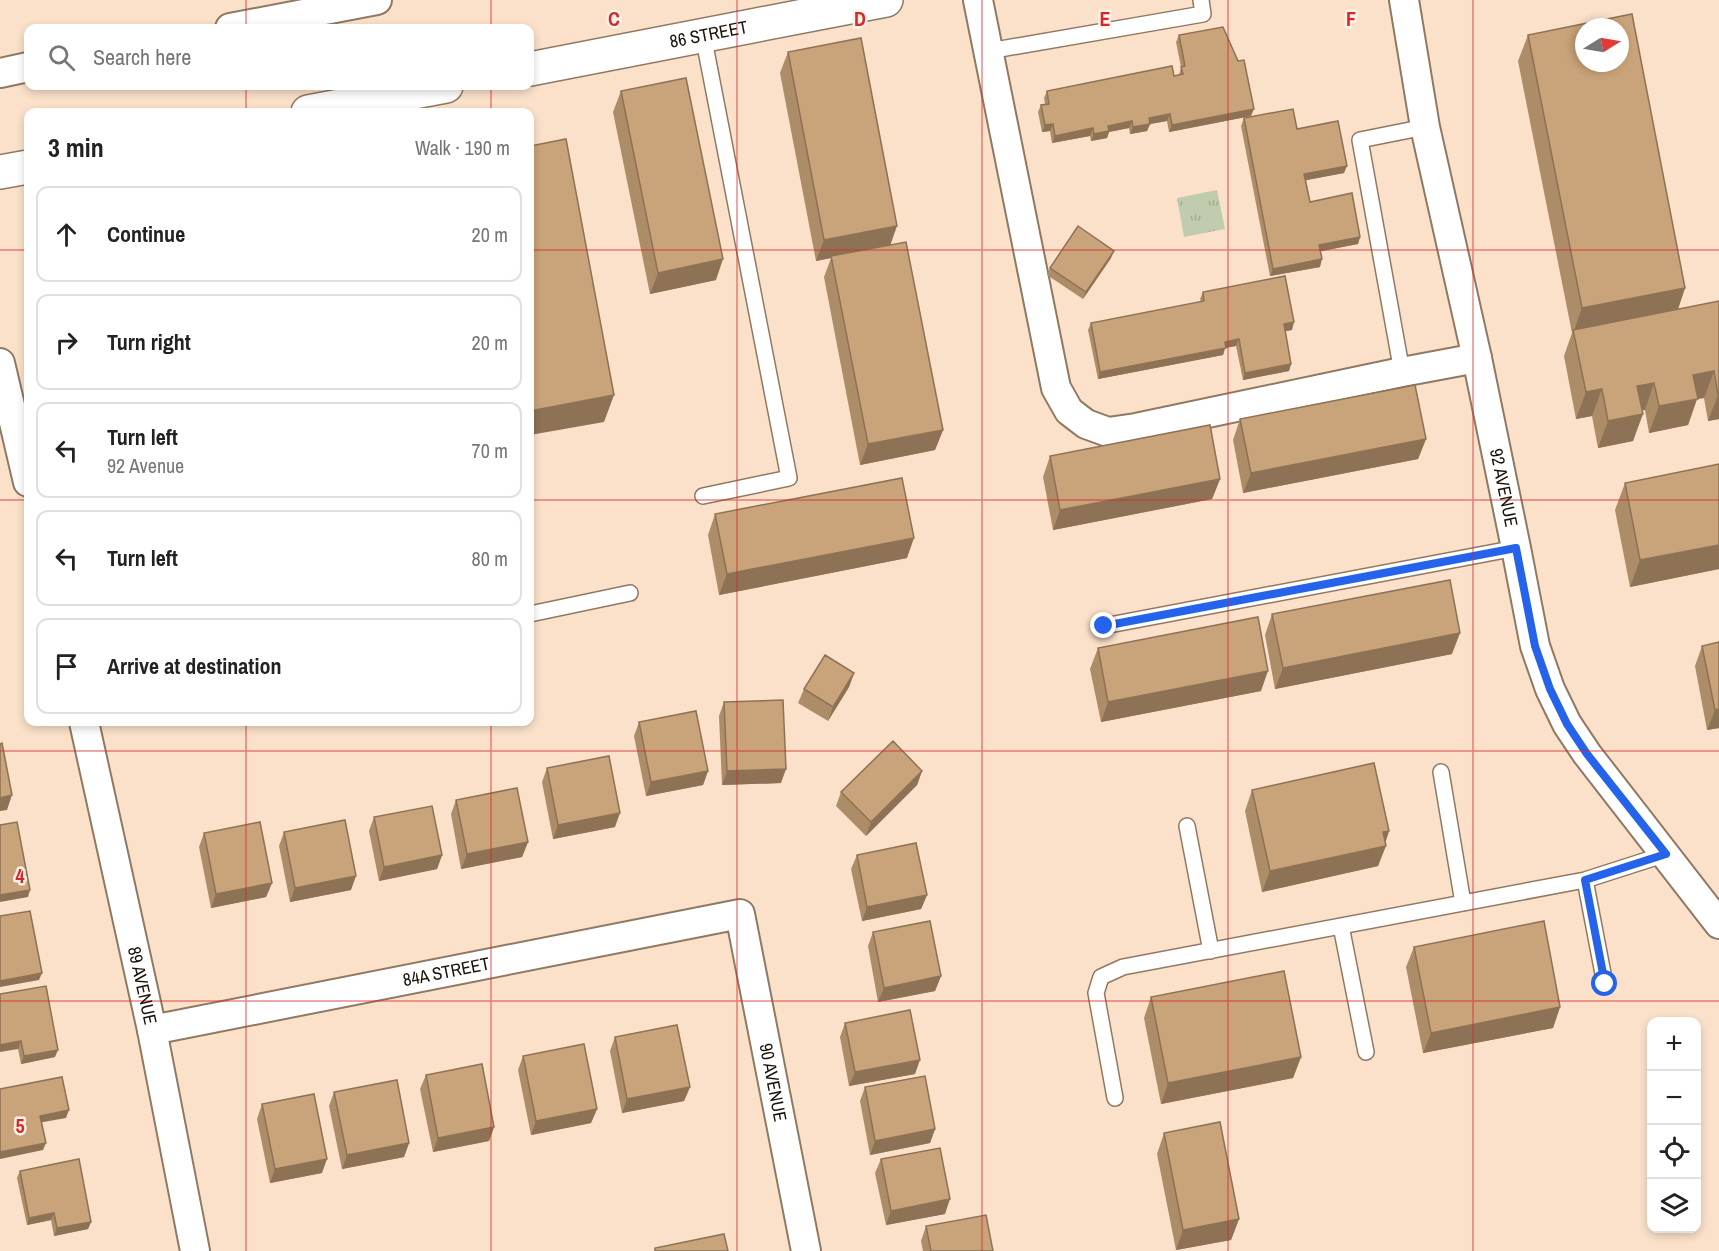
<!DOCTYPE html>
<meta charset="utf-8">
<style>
body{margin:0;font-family:"Archivo Narrow",sans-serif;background:#f2f2f2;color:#222}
.controls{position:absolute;right:18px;bottom:18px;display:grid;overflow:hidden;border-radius:12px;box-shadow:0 3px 9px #0003}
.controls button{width:54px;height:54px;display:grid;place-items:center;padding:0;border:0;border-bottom:2px solid #e0e0e0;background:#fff;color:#222;font:30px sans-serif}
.compass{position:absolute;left:1575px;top:18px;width:54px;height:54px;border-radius:50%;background:#fff;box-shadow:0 3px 9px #0003;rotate:79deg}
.stop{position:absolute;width:18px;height:18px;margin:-14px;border:4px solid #2563eb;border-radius:50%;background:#fff}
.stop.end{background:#2563eb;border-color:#fff;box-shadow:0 2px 6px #0008}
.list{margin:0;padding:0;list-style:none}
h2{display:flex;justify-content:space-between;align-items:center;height:78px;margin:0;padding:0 24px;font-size:26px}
h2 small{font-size:20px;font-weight:400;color:#767676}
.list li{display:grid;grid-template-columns:39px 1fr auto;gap:18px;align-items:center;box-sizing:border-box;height:96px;margin:0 12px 12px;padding:0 12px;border:2px solid #e0e0e0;border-radius:12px}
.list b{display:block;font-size:22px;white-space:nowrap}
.list p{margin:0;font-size:20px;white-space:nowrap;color:#767676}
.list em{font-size:20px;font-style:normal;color:#767676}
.icon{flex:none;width:33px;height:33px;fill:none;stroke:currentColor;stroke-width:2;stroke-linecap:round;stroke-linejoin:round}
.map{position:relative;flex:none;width:1719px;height:1251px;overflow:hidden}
.search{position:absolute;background:#fff;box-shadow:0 3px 9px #0003;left:24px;top:24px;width:510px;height:66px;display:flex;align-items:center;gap:15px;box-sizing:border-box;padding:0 21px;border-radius:12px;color:#767676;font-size:22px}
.panel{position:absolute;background:#fff;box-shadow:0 3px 9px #0003;left:24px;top:108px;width:510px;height:618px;border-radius:12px}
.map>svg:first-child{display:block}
</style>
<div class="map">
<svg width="1719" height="1251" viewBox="0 0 1719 1251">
<defs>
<pattern id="grass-tufts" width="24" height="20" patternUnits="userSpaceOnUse" patternTransform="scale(1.5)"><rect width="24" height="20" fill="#c0ccad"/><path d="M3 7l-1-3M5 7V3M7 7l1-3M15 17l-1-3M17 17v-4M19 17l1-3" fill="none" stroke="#a4ae94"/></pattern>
</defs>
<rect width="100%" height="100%" fill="#fbe1c9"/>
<!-- grass -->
<path fill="url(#grass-tufts)" d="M 1217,190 L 1225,229 L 1184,237 L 1177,198 Z"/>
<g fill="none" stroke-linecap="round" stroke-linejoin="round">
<!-- service casing -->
<g stroke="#907963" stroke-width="18">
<path id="service" d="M 989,51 L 1203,14 L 1201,0
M 1402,372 L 1360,140 L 1425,127
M 703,496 L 789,478 L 703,35
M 530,614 L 630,593
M 1104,626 L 1516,548
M 1441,772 L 1463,903
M 1187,826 L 1211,951
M 1585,880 L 1605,984
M 1341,926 L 1366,1052
M 1115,1098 L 1096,993 L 1101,977 L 1123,967 L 1585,880 L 1666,854"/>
</g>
<!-- minor casing -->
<g stroke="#907963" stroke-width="32">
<g id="minor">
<path d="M 978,0 L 1056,388 L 1069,411 L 1086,424 L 1108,432 L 1136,428 L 1402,372 L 1477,358"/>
<path id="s1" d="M 1404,0 L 1425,127 L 1477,358 L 1516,548 L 1535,646 L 1550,689 L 1567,724 L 1587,754 L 1719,924"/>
<path d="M 230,28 L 377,0"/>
<path d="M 0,73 L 28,67"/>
<path d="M 0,363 L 28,482"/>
<path id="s2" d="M 84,722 L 152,1030 L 195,1251"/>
<path id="s3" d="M 152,1030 L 740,914 L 806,1251"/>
</g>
</g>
<!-- secondary casing -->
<g stroke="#907963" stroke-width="36">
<g id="secondary">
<path id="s4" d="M 530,69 L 886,0"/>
<path d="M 308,112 L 446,86"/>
<path d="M 0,172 L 28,167"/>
</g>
</g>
<!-- service -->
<use href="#service" stroke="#fff" stroke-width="15"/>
<!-- minor -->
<use href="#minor" stroke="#fff" stroke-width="28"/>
<!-- secondary -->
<use href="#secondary" stroke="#fff" stroke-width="33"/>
</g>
<!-- wall -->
<path fill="#ad8c68" d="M 1179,35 L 1251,116 L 1169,132 L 1167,121 L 1150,124 L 1147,131 L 1130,134 L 1129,128 L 1109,132 L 1107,138 L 1091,141 L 1090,136 L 1052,143 L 1050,131 L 1042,132 L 1038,112 L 1041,105 L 1045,104 L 1044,98 L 1047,91 L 1179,75 L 1181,67 L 1176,42 Z
M 1528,35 L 1685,288 L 1678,309 L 1719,301 L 1719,419 L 1708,421 L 1704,398 L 1697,399 L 1688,425 L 1649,433 L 1645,410 L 1642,410 L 1633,441 L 1598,448 L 1592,416 L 1576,419 L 1564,356 L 1572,333 L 1518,61 Z
M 788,52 L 890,245 L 943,430 L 935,450 L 860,465 L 824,277 L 831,258 L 816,261 L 780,73 Z
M 621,91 L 716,280 L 650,294 L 613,112 Z
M 1244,118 L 1297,129 L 1344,173 L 1306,180 L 1310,202 L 1360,237 L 1358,244 L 1321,251 L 1320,267 L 1270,276 L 1241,126 Z
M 1111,258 L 1083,299 L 1047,275 L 1050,268 Z
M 1203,292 L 1292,330 L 1285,331 L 1291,364 L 1289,371 L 1243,380 L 1236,346 L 1225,348 L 1223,355 L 1098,379 L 1088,330 L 1091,323 L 1201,302 L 1200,299 Z
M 1240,419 L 1426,439 L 1418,459 L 1243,493 L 1233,440 Z
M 1050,456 L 1220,479 L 1212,499 L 1053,530 L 1043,477 Z
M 1719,464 L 1719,569 L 1630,587 L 1615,510 L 1625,483 Z
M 715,514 L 907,558 L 719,595 L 708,535 Z
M 1272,614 L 1452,654 L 1275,689 L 1265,635 Z
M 1702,646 L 1719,728 L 1707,730 L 1695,666 Z
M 1098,648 L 1261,691 L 1101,722 L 1090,669 Z
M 854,673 L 849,687 L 828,721 L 798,703 L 804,689 Z
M 724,702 L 781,783 L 722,785 L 719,716 Z
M 639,722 L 708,771 L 703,785 L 646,796 L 634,736 Z
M 547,768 L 615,827 L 553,839 L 542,782 Z
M 922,771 L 917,785 L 866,836 L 836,806 L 841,792 Z
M 1252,790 L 1389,831 L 1378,866 L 1262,892 L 1245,811 Z
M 456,800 L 528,842 L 522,857 L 461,869 L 451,814 Z
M 374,817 L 442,855 L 437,869 L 379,881 L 369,831 Z
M 284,832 L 351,890 L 290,902 L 279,846 Z
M 204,833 L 272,883 L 266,897 L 211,908 L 199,847 Z
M 857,855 L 927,895 L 921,909 L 862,921 L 851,869 Z
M 873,932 L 941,976 L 935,991 L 878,1002 L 868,946 Z
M 1414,947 L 1560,1007 L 1553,1028 L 1423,1053 L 1406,967 Z
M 0,994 L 55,1057 L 21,1064 L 18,1049 Z
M 1151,997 L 1301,1057 L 1293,1078 L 1161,1104 L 1144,1018 Z
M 845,1023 L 915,1074 L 849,1086 L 840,1037 Z
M 615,1037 L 690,1087 L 684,1101 L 622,1113 L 610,1051 Z
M 523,1056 L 597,1109 L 591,1123 L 531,1135 L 518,1070 Z
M 426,1075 L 494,1127 L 489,1141 L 433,1152 L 420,1089 Z
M 865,1087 L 935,1129 L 930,1143 L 870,1155 L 860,1101 Z
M 334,1092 L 409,1143 L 404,1157 L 342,1169 L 329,1106 Z
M 262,1104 L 322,1173 L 270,1183 L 257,1119 Z
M 1164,1133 L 1239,1219 L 1231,1240 L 1176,1250 L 1157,1154 Z
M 881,1159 L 945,1214 L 886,1225 L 875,1173 Z
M 20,1171 L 91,1222 L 88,1229 L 54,1236 L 51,1220 L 27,1225 L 17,1178 Z
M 926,1226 L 993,1251 L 923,1251 L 921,1241 Z"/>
<!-- shaded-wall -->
<path fill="#8d7255" d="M 1254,109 L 1251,116 L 1169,132 L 1172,125 Z
M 1170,114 L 1167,121 L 1150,124 L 1147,131 L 1130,134 L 1133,127 L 1149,118 Z
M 1132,121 L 1129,128 L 1109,132 L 1107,138 L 1091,141 L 1094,134 L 1108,126 Z
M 1053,124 L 1050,131 L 1042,132 L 1045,125 Z
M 1093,128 L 1090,136 L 1052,143 L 1055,136 Z
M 1347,166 L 1344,173 L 1302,181 L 1304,174 Z
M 897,226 L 890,246 L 816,261 L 824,240 Z
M 1360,237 L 1358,244 L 1317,252 L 1319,245 Z
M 1114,251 L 1111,258 L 1083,299 L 1086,292 Z
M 723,259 L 716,280 L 650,294 L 658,273 Z
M 1322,259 L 1320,267 L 1270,276 L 1273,269 Z
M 1685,288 L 1676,315 L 1574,331 L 1582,308 Z
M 1294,322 L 1292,330 L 1281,332 L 1284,324 Z
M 1239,339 L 1236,346 L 1225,348 L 1223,355 L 1098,379 L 1100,372 Z
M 1291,364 L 1289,371 L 1243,380 L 1245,373 Z
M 1714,371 L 1704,398 L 1697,399 L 1688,425 L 1649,433 L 1659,406 L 1693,375 Z
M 1654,383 L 1645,410 L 1628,413 L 1637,386 Z
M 1602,389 L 1592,416 L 1576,419 L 1586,392 Z
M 1719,394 L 1719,419 L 1708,421 L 1718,395 Z
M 614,395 L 604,422 L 530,435 L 530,411 Z
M 1643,414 L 1633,441 L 1598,448 L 1608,421 Z
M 943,430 L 935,450 L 860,465 L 868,444 Z
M 1426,439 L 1418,459 L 1243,493 L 1251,473 Z
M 1220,479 L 1212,499 L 1053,530 L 1060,510 Z
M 914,538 L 907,558 L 719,595 L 727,574 Z
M 1719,545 L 1719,569 L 1630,587 L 1640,560 Z
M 1460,633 L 1452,654 L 1275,689 L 1283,668 Z
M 1268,671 L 1261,691 L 1101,722 L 1108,702 Z
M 854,673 L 849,687 L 828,721 L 833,707 Z
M 1719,709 L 1719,728 L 1707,730 L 1715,710 Z
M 786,769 L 781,783 L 722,785 L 727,771 Z
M 708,771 L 703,785 L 646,796 L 651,782 Z
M 922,771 L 917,785 L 866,836 L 871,822 Z
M 12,795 L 7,810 L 0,811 L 0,798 Z
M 620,813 L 615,827 L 553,839 L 558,825 Z
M 1389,831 L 1384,846 L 1386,846 L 1378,866 L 1262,892 L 1270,871 L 1383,832 Z
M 528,842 L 522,857 L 461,869 L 467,854 Z
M 442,855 L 437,869 L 379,881 L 384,867 Z
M 356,876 L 351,890 L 290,902 L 295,888 Z
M 272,883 L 266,897 L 211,908 L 216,894 Z
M 30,890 L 28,897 L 0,902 L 0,895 Z
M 927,895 L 921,909 L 862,921 L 867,907 Z
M 42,973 L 39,980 L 0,987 L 0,981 Z
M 941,976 L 935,991 L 878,1002 L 884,988 Z
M 1560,1007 L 1553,1028 L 1423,1053 L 1431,1033 Z
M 21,1041 L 18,1049 L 0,1052 L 0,1045 Z
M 58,1050 L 55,1057 L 21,1064 L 24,1056 Z
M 1301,1057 L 1293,1078 L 1161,1104 L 1168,1083 Z
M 920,1060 L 915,1074 L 849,1086 L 855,1072 Z
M 690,1087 L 684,1101 L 622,1113 L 627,1099 Z
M 597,1109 L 591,1123 L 531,1135 L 536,1121 Z
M 69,1110 L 66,1118 L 38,1123 L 40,1116 Z
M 494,1127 L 489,1141 L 433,1152 L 438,1138 Z
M 935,1129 L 930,1143 L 870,1155 L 875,1141 Z
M 46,1143 L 43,1150 L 0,1159 L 0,1152 Z
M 409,1143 L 404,1157 L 342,1169 L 347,1155 Z
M 327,1159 L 322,1173 L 270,1183 L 275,1169 Z
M 950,1199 L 945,1214 L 886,1225 L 891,1211 Z
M 54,1213 L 51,1220 L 27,1225 L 29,1218 Z
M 1239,1219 L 1231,1240 L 1176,1250 L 1183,1230 Z
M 91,1222 L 88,1229 L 54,1236 L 57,1228 Z"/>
<!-- building -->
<path fill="#c9a379" stroke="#8d7255" stroke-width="1.5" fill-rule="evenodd" d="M 1632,14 L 1685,288 L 1582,308 L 1528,35 ZM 1584,27 L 1620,27 L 1620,63 L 1584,63 Z
M 1223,27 L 1238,61 L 1244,60 L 1254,109 L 1172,125 L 1170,114 L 1149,118 L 1150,124 L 1133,127 L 1132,121 L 1108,126 L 1109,131 L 1094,134 L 1093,128 L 1055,136 L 1053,124 L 1045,125 L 1041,105 L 1049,104 L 1047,91 L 1172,66 L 1174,76 L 1183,74 L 1181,67 L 1185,66 L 1179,35 Z
M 861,38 L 897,226 L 824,240 L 788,52 Z
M 686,78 L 723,259 L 658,273 L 621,91 Z
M 1293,109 L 1297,129 L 1338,121 L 1347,166 L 1304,174 L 1310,202 L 1352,193 L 1360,237 L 1319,245 L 1322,259 L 1273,269 L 1244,118 Z
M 566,139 L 614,395 L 530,411 L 530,146 Z
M 1078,226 L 1114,251 L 1086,292 L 1050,268 Z
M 906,242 L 943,430 L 868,444 L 831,256 Z
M 1285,276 L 1294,322 L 1284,324 L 1291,364 L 1245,373 L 1239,339 L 1225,342 L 1226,348 L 1100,372 L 1091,323 L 1204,301 L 1203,292 Z
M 1719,301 L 1719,394 L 1718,395 L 1714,371 L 1693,375 L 1698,399 L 1659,406 L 1654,383 L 1637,386 L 1643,414 L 1608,421 L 1602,389 L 1586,392 L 1573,330 Z
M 1415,385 L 1426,439 L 1251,473 L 1240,419 Z
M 1210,425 L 1220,479 L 1060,510 L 1050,456 Z
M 1719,464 L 1719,545 L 1640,560 L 1625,483 Z
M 902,478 L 914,538 L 727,574 L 715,514 Z
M 1450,580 L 1460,633 L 1283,668 L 1272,614 Z
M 1258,617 L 1268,671 L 1108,702 L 1098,648 Z
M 1719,642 L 1719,709 L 1715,710 L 1702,646 Z
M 825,655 L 854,673 L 833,707 L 804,689 Z
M 783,700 L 786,769 L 727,771 L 724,702 Z
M 696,711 L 708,771 L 651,782 L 639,722 Z
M 893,741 L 922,771 L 871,822 L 841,792 Z
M 2,743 L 12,795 L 0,798 L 0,744 Z
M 609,756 L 620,813 L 558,825 L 547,768 Z
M 1374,763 L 1389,831 L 1383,832 L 1386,846 L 1270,871 L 1252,790 Z
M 517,788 L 528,842 L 467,854 L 456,800 Z
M 432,806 L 442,855 L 384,867 L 374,817 Z
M 345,820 L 356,876 L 295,888 L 284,832 Z
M 17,822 L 30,890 L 0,895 L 0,825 Z
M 260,822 L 272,883 L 216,894 L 204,833 Z
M 916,843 L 927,895 L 867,907 L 857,855 Z
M 30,911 L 42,973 L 0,981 L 0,916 Z
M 930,921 L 941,976 L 884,988 L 873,932 Z
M 1544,921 L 1560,1007 L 1431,1033 L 1414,947 Z
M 1284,971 L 1301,1057 L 1168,1083 L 1151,997 Z
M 46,986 L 58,1050 L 24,1056 L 21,1041 L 0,1045 L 0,994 Z
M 910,1010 L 920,1060 L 855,1072 L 845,1023 Z
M 677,1025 L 690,1087 L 627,1099 L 615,1037 Z
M 584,1044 L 597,1109 L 536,1121 L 523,1056 Z
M 482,1064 L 494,1127 L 438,1138 L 426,1075 Z
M 925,1076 L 935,1129 L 875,1141 L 865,1087 Z
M 62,1077 L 69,1110 L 40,1116 L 46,1143 L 0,1152 L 0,1089 Z
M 397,1080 L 409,1143 L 347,1155 L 334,1092 Z
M 314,1094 L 327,1159 L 275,1169 L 262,1104 Z
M 1220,1122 L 1239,1219 L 1183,1230 L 1164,1133 Z
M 940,1148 L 950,1199 L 891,1211 L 881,1159 Z
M 79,1159 L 91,1222 L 57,1228 L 54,1213 L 29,1218 L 20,1171 Z
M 986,1215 L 993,1251 L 931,1251 L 926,1226 Z
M 724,1234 L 728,1251 L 655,1251 L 655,1248 Z"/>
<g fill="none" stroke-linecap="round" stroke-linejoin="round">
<!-- route -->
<path stroke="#2563eb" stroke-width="8" d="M 1104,626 L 1516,548 L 1535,646 L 1550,689 L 1567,724 L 1587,754 L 1666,854 L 1585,880 L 1605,984"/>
</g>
<!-- grid -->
<path fill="none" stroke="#d62828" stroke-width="1.5" stroke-opacity="0.55" d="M 246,0 L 246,28M 491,0 L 491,28M 737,0 L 737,1251M 982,0 L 982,1251M 1228,0 L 1228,1251M 1473,0 L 1473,1251M 246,86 L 246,112M 491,86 L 491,112M 0,250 L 28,250M 530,250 L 1719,250M 0,500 L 28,500M 530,500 L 1719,500M 246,722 L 246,1251M 491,722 L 491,1251M 0,751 L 1719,751M 0,1001 L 1719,1001"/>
<g text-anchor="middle" stroke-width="5" stroke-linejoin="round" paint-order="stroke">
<!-- street labels -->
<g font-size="18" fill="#1c130a" stroke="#fcf1e8">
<text dy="6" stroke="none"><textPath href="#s4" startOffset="182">86 STREET</textPath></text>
<text dy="6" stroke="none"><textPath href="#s1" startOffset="498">92 AVENUE</textPath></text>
<text dy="6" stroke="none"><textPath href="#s3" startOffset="300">84A STREET</textPath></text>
<text dy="6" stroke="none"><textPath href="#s2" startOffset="270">89 AVENUE</textPath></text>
<text dy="6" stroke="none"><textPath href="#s3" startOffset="771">90 AVENUE</textPath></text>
</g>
</g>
<g font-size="20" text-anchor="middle" font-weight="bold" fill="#d62828" stroke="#fcf1e8" stroke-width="5" stroke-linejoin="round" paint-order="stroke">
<text x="614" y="26">C</text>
<text x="860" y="26">D</text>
<text x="1105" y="26">E</text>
<text x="1351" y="26">F</text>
<text x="20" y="883">4</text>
<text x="20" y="1133">5</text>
</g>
</svg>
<div class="controls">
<button>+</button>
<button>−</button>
<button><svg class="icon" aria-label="locate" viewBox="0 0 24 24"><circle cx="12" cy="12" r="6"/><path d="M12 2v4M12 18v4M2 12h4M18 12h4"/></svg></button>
<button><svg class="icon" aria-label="layers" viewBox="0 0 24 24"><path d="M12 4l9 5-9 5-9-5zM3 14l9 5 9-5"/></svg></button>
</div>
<svg class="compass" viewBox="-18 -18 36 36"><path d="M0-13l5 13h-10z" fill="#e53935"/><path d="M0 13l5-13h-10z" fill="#767676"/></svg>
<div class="stop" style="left:1605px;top:984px"></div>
<div class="stop end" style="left:1104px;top:626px"></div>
<div class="search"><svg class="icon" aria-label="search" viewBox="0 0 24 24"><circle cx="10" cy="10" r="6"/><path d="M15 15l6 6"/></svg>Search here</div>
<section class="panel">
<h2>3 min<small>Walk · 190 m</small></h2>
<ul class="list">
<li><svg class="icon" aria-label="ahead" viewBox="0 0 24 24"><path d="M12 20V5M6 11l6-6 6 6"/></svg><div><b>Continue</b></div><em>20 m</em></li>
<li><svg class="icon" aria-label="right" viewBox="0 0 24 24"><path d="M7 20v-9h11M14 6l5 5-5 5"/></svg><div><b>Turn right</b></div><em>20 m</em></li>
<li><svg class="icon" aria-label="left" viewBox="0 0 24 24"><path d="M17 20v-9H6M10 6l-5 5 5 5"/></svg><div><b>Turn left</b><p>92 Avenue</p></div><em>70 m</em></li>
<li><svg class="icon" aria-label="left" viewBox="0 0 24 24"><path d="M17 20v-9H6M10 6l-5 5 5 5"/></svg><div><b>Turn left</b></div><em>80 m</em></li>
<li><svg class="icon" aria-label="arrive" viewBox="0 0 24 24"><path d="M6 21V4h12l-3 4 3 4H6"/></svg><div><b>Arrive at destination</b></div></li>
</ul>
</section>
</div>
